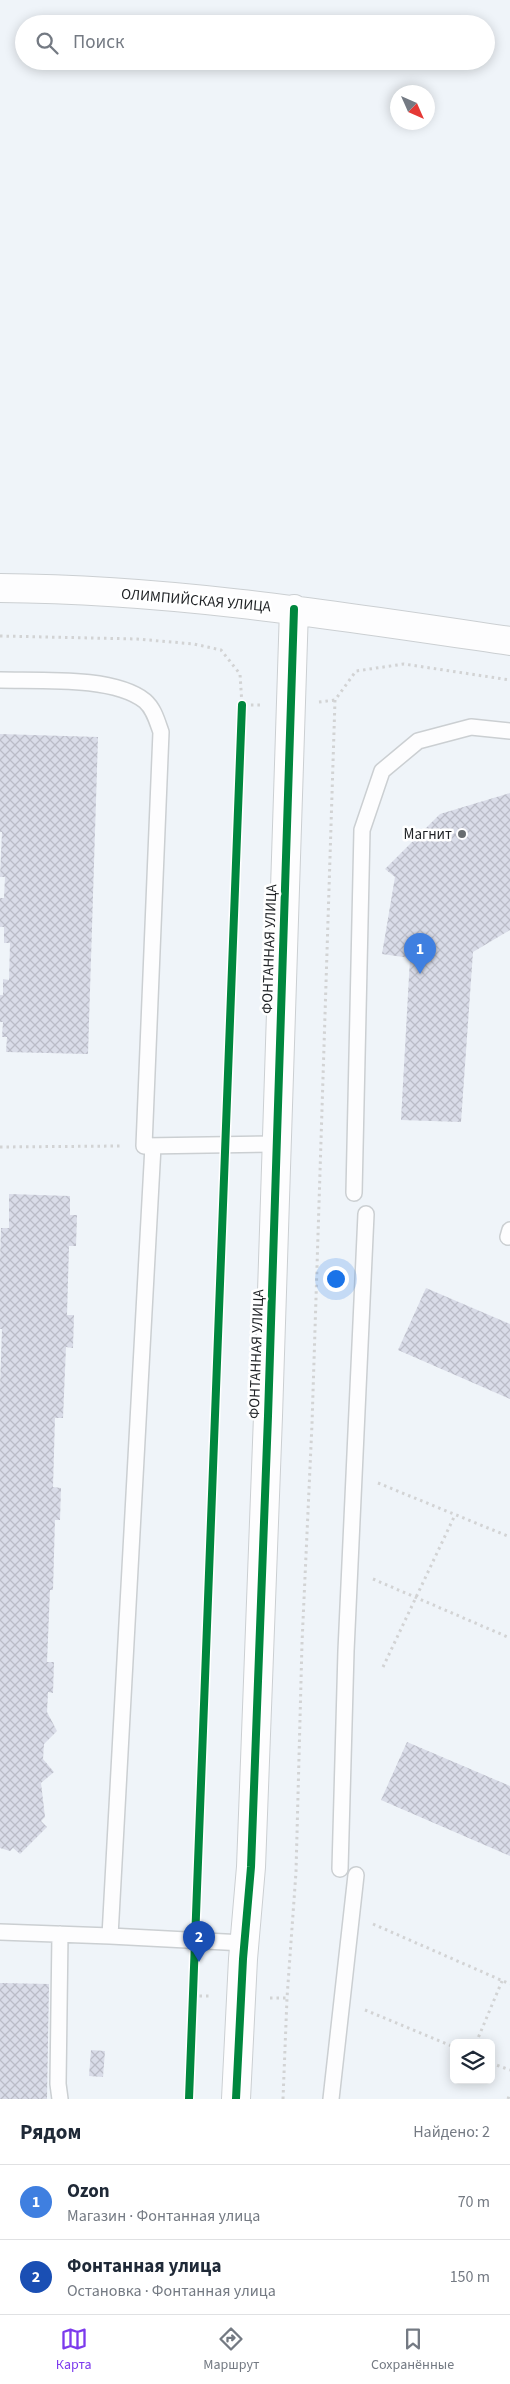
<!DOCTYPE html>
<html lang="ru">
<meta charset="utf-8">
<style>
body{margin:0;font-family:"Source Sans 3",sans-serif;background:#f2f2f3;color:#1f2937}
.controls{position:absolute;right:15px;bottom:15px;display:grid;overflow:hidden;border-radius:8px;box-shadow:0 2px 12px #0003}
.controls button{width:45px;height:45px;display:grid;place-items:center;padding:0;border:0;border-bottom:1px solid #e0e1e3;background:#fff;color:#1f2937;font:25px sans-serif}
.compass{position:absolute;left:390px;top:85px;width:45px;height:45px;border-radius:50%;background:#fff;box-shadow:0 2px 12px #0003;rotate:135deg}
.you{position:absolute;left:335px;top:1278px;width:18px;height:18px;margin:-12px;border:4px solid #fff;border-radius:50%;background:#1a73e8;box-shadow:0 0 0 8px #1a73e833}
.badge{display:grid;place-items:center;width:32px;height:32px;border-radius:50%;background:#7c3aed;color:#fff;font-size:16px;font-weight:700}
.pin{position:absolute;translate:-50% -41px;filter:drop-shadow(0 1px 2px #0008)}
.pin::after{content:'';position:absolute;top:26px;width:18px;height:15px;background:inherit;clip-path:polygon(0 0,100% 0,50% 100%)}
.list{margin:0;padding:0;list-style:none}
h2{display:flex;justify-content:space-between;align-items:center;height:65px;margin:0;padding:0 20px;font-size:21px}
h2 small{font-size:16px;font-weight:400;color:#747a83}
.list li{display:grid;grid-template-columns:32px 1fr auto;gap:15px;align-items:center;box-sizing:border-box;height:75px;padding:0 20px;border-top:1px solid #e0e1e3}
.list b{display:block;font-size:19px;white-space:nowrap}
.list p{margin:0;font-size:16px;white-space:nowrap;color:#747a83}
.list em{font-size:16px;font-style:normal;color:#747a83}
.icon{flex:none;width:28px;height:28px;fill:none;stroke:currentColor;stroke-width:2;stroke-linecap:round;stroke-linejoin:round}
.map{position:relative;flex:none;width:510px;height:2099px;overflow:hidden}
.search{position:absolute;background:#fff;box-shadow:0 2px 12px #0003;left:15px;right:15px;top:15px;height:55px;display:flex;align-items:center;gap:12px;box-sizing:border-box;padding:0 18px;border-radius:28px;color:#747a83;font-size:19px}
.sheet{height:215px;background:#fff}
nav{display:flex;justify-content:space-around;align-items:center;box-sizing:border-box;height:70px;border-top:1px solid #e0e1e3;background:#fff;font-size:14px;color:#747a83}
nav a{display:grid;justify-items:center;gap:2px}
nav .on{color:#7c3aed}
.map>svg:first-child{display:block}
</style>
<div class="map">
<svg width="510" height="2099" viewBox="0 0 510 2099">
<defs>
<pattern id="building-cross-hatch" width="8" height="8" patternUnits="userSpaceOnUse" patternTransform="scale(1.25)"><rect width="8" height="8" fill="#d9dce8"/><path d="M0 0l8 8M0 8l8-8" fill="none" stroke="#babcc7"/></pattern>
</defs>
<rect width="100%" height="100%" fill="#eff4f9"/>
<!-- building -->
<path fill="url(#building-cross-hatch)" d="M 0,734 L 98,737 L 88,1054 L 6,1052 L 7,1037 L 2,1037 L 3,1022 L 0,1022 L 0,995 L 3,995 L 3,979 L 9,980 L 10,943 L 4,943 L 4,927 L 0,927 L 0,898 L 4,898 L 5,877 L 0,877 L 2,832 L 0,832 Z
M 510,793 L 510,930 L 473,952 L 461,1122 L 401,1120 L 410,958 L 382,954 L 395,877 L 385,869 L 440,814 Z
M 9,1194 L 70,1196 L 70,1215 L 77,1215 L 76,1246 L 69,1246 L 67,1315 L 74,1315 L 73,1348 L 66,1347 L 63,1418 L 55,1418 L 53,1487 L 61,1488 L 60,1520 L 55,1520 L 53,1590 L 50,1590 L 47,1662 L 54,1662 L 53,1693 L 48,1692 L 47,1712 L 57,1731 L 44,1744 L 43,1759 L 54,1772 L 41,1783 L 45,1817 L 41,1821 L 47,1827 L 20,1854 L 13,1848 L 10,1851 L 0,1848 L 0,1386 L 2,1329 L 0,1329 L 0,1259 L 1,1228 L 9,1228 Z
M 426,1288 L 510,1324 L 510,1399 L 398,1350 Z
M 407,1742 L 510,1786 L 510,1856 L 381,1800 Z
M 0,1983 L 49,1984 L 47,2099 L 0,2099 Z
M 91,2050 L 105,2051 L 103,2077 L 89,2076 Z"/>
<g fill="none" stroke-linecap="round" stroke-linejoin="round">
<!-- lane casing -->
<g stroke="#cbcfd2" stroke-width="18">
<path id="lane" d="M 0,680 C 39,681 114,676 145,701 C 154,709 157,721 161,732 L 144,1146 L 277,1144
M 153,1146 L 110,1936 L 244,1943
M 354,1193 L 362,830 L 382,771 L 418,741 L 471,727 L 510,731
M 508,1237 L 510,1230
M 340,1869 L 346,1651 L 366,1214
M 0,1932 L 110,1936
M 60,2099 L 58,2084 L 60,1934
M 331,2099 L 356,1875"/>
</g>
<!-- street casing -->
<g stroke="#cbcfd2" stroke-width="30">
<path id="street" d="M 0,588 C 171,589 341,616 510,641
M 236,2099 L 243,1959 L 251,1867 L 268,1416 L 294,609"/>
</g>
<!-- path -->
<path stroke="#d2d3d4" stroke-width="3" stroke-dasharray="2.5 4" stroke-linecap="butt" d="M 0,636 L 137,639 L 194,644 L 221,650 L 240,674 L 242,705 L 261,705
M 319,702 L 335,700
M 0,1147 L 120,1146
M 378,1483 L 510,1537
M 373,1579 L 510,1638
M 383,1667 L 455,1515
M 373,1924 L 510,1984
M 193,1996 L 212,1996
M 270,1998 L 287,1998
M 365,2010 L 454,2047
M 476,2043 L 502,1981
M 491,2063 L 510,2070
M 283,2099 L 287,1998 L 296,1872 L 302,1643 L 312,1424 L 335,700 L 356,671 L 404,664 L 510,680
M 508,2099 L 510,2093"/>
<!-- lane -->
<use href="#lane" stroke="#fdfdfe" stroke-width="15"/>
<!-- street -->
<use href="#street" stroke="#fdfdfe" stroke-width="28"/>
<!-- cycleway casing -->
<g stroke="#fff" stroke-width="11">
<path id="cycleway" d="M 189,2099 L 242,705
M 236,2099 L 243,1959 L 251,1867 L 268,1416 L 294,609"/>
</g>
<!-- cycleway -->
<use href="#cycleway" stroke="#00873e" stroke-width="8"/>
</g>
<!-- markers -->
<circle fill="#686c6f" stroke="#fff" stroke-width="2" cx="462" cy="834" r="5"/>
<g text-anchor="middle" stroke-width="5" stroke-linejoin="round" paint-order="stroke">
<!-- street labels -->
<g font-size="15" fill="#1f2225" stroke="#fff">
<text transform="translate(196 600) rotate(5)" y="5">ОЛИМПИЙСКАЯ УЛИЦА</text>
<text transform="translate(269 949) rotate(-88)" y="5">ФОНТАННАЯ УЛИЦА</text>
<text transform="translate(256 1354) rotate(-88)" y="5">ФОНТАННАЯ УЛИЦА</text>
</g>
<!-- poi labels -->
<g font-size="15" fill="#1f2225" stroke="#fff" text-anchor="end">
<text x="452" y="839">Магнит</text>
</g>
</g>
</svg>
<div class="controls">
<button><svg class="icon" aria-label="layers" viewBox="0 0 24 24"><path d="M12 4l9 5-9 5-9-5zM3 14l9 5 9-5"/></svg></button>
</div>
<svg class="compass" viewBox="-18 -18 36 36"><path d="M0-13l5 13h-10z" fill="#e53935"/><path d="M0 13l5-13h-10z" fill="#747a83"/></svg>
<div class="you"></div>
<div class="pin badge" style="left:420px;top:974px;background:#3f7fe0">1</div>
<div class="pin badge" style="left:199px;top:1962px;background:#1a4fb4">2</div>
<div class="search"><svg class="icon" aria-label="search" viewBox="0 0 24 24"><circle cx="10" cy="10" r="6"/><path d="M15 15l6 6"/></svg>Поиск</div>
</div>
<section class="sheet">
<h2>Рядом<small>Найдено: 2</small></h2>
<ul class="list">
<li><span class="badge" style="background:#3f7fe0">1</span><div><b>Ozon</b><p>Магазин · Фонтанная улица</p></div><em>70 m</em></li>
<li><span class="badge" style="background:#1a4fb4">2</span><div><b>Фонтанная улица</b><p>Остановка · Фонтанная улица</p></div><em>150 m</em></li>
</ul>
</section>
<nav>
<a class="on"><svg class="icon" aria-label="map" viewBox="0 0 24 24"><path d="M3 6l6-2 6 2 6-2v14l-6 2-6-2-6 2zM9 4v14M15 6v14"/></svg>Карта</a>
<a><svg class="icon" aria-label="directions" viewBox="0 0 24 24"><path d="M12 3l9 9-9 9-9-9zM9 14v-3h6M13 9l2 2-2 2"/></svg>Маршрут</a>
<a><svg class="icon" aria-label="saved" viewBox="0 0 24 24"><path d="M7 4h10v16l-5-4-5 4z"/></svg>Сохранённые</a>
</nav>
